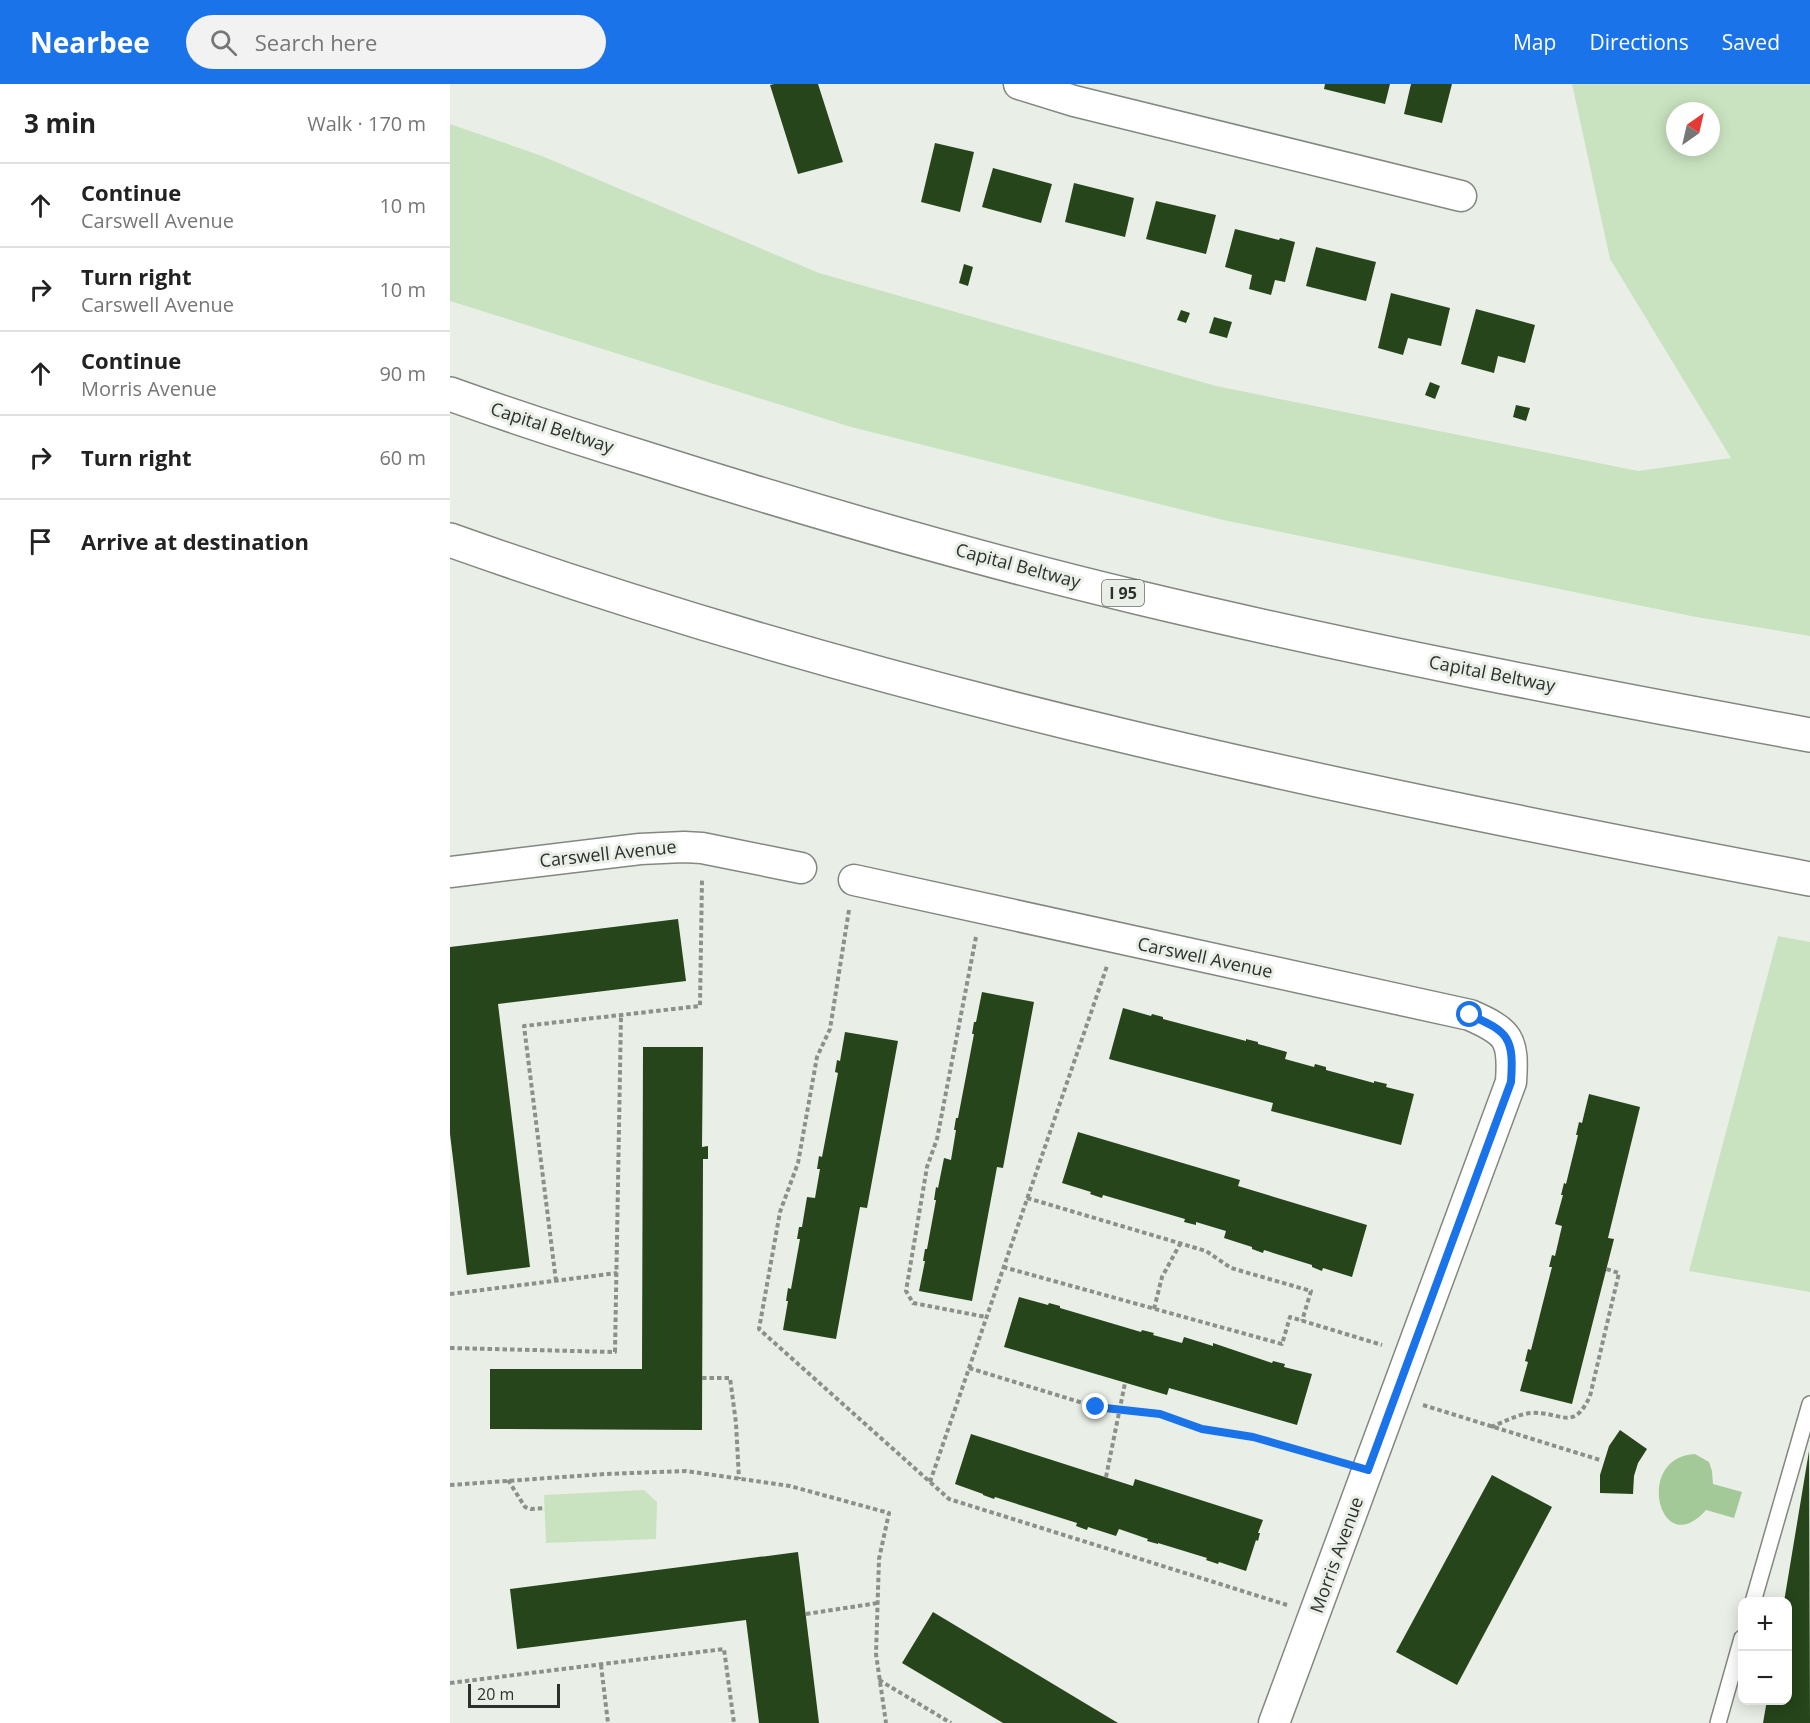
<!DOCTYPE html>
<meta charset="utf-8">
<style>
body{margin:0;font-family:"Open Sans",sans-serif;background:#f2f2f2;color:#222}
.controls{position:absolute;right:18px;bottom:18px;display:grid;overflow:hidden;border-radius:12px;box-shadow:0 3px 15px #0003}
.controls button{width:54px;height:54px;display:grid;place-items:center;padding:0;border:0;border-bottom:2px solid #e0e0e0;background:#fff;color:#222;font:30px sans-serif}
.compass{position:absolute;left:1216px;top:18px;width:54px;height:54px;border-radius:50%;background:#fff;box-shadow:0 3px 15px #0003;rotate:34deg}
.scale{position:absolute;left:18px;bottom:15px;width:92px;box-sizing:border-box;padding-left:6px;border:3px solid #2d302c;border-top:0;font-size:16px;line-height:21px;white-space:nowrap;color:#2d302c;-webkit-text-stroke:4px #e9efe7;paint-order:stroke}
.stop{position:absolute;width:18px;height:18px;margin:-14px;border:4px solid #1a73e8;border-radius:50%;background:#fff}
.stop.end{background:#1a73e8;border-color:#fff;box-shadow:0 2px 6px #0008}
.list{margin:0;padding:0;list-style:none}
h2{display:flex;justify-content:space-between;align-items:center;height:78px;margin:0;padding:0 24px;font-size:26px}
h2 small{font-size:20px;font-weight:400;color:#767676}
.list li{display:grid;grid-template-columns:39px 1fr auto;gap:18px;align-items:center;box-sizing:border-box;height:84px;padding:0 24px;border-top:2px solid #e0e0e0}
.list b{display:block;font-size:22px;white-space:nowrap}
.list p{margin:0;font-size:20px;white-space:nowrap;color:#767676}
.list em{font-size:20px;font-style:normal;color:#767676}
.icon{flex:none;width:33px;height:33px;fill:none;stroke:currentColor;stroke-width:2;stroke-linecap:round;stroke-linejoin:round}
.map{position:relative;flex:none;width:1360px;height:1639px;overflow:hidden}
header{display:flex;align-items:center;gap:36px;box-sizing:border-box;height:84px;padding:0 30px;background:#1a73e8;color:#fff}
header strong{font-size:28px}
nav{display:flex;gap:33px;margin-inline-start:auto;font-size:21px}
.search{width:420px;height:54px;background:#f2f2f2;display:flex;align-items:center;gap:15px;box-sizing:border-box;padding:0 21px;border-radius:33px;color:#767676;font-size:22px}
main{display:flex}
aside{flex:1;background:#fff}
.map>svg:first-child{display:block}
</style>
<header>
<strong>Nearbee</strong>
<div class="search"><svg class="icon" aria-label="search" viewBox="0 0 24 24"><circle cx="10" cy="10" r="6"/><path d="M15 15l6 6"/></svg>Search here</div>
<nav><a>Map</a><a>Directions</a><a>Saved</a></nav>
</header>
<main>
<aside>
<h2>3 min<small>Walk · 170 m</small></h2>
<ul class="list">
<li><svg class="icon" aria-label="ahead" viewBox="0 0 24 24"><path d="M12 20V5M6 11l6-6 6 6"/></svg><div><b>Continue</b><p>Carswell Avenue</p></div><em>10 m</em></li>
<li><svg class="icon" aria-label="right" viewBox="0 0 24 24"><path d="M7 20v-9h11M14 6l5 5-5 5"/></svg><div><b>Turn right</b><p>Carswell Avenue</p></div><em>10 m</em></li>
<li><svg class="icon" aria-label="ahead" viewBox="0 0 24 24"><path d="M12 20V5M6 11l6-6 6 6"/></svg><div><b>Continue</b><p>Morris Avenue</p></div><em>90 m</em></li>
<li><svg class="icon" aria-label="right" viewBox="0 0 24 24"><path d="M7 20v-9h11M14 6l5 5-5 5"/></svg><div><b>Turn right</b></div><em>60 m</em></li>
<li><svg class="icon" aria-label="arrive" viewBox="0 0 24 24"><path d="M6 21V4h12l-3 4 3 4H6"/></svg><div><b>Arrive at destination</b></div></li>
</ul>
</aside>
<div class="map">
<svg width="1360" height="1639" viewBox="0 0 1360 1639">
<rect width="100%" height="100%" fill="#e9efe7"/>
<!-- green -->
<path fill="#c9e3c0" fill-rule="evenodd" d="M 1122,0 L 1360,0 L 1360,552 L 1246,533 L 773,436 L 401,343 L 0,217 L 0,40 L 92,72 L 369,189 L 766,302 L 1188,387 L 1281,374 L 1160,175 ZM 1225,27 L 1261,27 L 1261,63 L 1225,63 Z
M 1328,852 L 1360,858 L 1360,1208 L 1239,1187 Z
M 194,1406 L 207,1418 L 206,1455 L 96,1459 L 94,1411 Z"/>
<!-- water -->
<path fill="#a4c998" d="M 1245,1370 L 1259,1378 L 1262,1387 L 1263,1400 L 1292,1408 L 1284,1434 L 1256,1426 C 1210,1479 1183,1373 1245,1370 Z"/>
<!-- building -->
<path fill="#26451a" d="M 324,0 L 368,0 L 393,78 L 348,90 L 320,1 Z
M 875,0 L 940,0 L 935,20 L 874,5 Z
M 961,0 L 1002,0 L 992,39 L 954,30 Z
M 485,59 L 524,68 L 510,128 L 471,118 Z
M 543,84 L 602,100 L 591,139 L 532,123 Z
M 624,99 L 684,114 L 675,153 L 615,138 Z
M 706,117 L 766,131 L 756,170 L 696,155 Z
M 785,145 L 829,156 L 830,154 L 845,158 L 835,198 L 825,196 L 821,211 L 799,205 L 802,191 L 775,183 Z
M 866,163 L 926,178 L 916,217 L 856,202 Z
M 514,180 L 523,183 L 518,202 L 509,199 Z
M 941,209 L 1000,224 L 991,262 L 958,254 L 953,271 L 928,264 Z
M 1026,225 L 1085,241 L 1075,279 L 1048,272 L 1044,289 L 1011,280 Z
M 731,226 L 740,229 L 736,239 L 727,236 Z
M 764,233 L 782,238 L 777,254 L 759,249 Z
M 980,298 L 990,302 L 985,315 L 975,311 Z
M 1066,321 L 1080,324 L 1076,337 L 1063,333 Z
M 228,835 L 236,897 L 48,920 L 80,1183 L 17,1191 L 0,1050 L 0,863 Z
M 532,908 L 584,918 L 553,1084 L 547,1083 L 522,1217 L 469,1207 L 475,1177 L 473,1177 L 475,1165 L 477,1165 L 486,1116 L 484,1116 L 486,1103 L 488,1104 L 494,1074 L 501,1076 L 506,1046 L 504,1046 L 506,1034 L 508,1034 L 524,950 L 522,950 L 524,938 L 526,938 Z
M 673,924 L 701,932 L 702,930 L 713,933 L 713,935 L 796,957 L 796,955 L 808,958 L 808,960 L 837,968 L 835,975 L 864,983 L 865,980 L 876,983 L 876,986 L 924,999 L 924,997 L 937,1000 L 936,1003 L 964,1010 L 951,1061 L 821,1027 L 823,1019 L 659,975 Z
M 395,948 L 448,957 L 417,1124 L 410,1123 L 386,1255 L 333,1246 L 338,1217 L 336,1217 L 338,1204 L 341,1205 L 350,1155 L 347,1155 L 349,1143 L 352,1143 L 357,1113 L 365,1114 L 370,1085 L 367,1085 L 369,1072 L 372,1073 L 388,989 L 385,988 L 387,976 L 390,977 Z
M 193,963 L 253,963 L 252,1063 L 258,1062 L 258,1075 L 253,1075 L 252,1346 L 40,1345 L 40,1285 L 192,1285 Z
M 1139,1010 L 1190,1023 L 1158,1154 L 1164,1155 L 1122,1320 L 1070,1307 L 1078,1278 L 1075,1277 L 1078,1265 L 1081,1266 L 1102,1183 L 1099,1183 L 1102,1171 L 1105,1172 L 1112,1142 L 1105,1140 L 1113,1111 L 1111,1111 L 1114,1099 L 1116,1100 L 1128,1051 L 1126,1051 L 1129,1038 L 1132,1039 Z
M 628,1048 L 790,1096 L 788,1102 L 917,1141 L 902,1193 L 873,1184 L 872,1187 L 862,1183 L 862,1181 L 814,1166 L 813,1169 L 802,1165 L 802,1163 L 774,1154 L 776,1147 L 746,1138 L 746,1141 L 734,1138 L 735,1135 L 653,1111 L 652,1114 L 640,1110 L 641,1108 L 612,1099 Z
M 569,1213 L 598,1221 L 599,1219 L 610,1222 L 610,1224 L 691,1248 L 692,1246 L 704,1249 L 703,1251 L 732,1259 L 734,1253 L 763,1262 L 763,1259 L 822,1279 L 823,1277 L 835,1280 L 834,1283 L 862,1290 L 847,1341 L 719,1304 L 717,1311 L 554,1263 Z
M 1170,1346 L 1197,1365 L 1188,1379 L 1184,1392 L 1183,1410 L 1150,1409 L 1150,1391 L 1159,1362 Z
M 521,1350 L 683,1402 L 685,1395 L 813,1436 L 808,1449 L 810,1449 L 808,1457 L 806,1456 L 796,1487 L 769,1478 L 768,1480 L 756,1476 L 757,1474 L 708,1459 L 708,1460 L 697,1457 L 698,1455 L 669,1445 L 666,1452 L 638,1443 L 637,1446 L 626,1442 L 627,1439 L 545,1413 L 544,1415 L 533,1411 L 533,1410 L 505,1400 Z
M 1359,1367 L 1360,1639 L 1313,1639 L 1317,1616 L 1338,1616 L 1338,1518 L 1334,1518 Z
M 1042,1391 L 1102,1423 L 1007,1601 L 946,1568 Z
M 348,1468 L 369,1639 L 309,1639 L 296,1536 L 67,1565 L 60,1505 Z
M 483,1528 L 668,1639 L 553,1639 L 452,1579 Z"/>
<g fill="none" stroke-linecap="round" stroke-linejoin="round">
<!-- lane casing -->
<g stroke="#828880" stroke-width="18">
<path id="lane" d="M 1303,1518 L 1360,1320
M 1268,1639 L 1292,1554"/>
</g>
<!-- street casing -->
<g stroke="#828880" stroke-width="33">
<path id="street" d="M 569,0 L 624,17 L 1011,112
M 0,788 L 190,765 L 234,763 L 252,764 L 351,784
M 404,796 L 1020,931 C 1059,948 1064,955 1061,998 L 824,1639"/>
</g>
<!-- highway casing -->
<g stroke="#828880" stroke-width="36">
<path id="highway" d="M 0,310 C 64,333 129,354 194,374 C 358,426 523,474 690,514 C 912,567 1136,610 1360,651
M 0,456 C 441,613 901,708 1360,795"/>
</g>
<!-- path -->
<path stroke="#8c908a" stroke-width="4" stroke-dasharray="4.5 3" stroke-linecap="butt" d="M 399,826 L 380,945 L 367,973 L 348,1079 L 330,1128 L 309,1245 L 499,1415 L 837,1521
M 526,853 L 487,1055 L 477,1083 L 456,1207 L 463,1219 L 536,1233
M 577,1114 L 756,1167 L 781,1184 L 861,1207 L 852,1237
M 553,1183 L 832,1260 L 840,1233 L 932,1261
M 106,1197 L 74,942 L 250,922 L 252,795
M 0,1210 L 167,1189
M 704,1225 L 712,1193 L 730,1160
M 0,1264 L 165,1268 L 171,931
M 519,1284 L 646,1323 L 710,1330 L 752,1345 L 803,1353 L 889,1378
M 252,1294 L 280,1294 L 286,1339 L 289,1395
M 973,1321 L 1150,1376
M 1041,1343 C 1054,1338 1068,1330 1081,1329 C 1111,1327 1123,1349 1140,1312 L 1169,1189 L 1156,1185
M 656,1393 L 675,1299
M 58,1396 L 75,1423 L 81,1425 L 95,1424
M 480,1398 L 657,882
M 0,1401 L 155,1390 L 236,1387 L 340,1402 L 439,1429 L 429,1475 L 426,1570 L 436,1639
M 356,1530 L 428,1519
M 151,1581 L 158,1639
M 429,1596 L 501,1639
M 0,1599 L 274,1565 L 284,1639"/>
<!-- lane -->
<use href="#lane" stroke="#fff" stroke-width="15"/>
<!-- street -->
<use href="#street" stroke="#fff" stroke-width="30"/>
<!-- highway -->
<use href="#highway" stroke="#fff" stroke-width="33"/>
</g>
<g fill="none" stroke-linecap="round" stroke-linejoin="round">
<!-- route -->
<path stroke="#1a73e8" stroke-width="8" d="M 646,1323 L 710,1330 L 752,1345 L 803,1353 L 918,1386 L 1061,998 C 1064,954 1059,948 1020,931"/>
</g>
<g text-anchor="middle" stroke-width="6" stroke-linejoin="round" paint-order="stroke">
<!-- shield labels -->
<rect fill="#e9efe7" stroke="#656964" stroke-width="1.5" x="652" y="496" width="42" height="26" rx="4.5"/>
<g font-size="16" font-weight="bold" fill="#2d302c">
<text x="673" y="515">I 95</text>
</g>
<!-- street labels -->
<g font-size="18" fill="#2d302c" stroke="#e9efe7">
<text transform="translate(102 344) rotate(18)" y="6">Capital Beltway</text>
<text transform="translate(568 482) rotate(15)" y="6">Capital Beltway</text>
<text transform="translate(1042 590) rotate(11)" y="6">Capital Beltway</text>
<text transform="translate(158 770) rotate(-6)" y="6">Carswell Avenue</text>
<text transform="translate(755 874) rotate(12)" y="6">Carswell Avenue</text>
<text transform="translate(887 1471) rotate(-70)" y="6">Morris Avenue</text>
</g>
</g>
</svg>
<div class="controls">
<button>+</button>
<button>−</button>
</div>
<svg class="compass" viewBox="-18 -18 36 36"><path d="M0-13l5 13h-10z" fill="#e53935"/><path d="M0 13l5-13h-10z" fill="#767676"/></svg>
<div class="scale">20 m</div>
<div class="stop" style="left:1020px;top:931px"></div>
<div class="stop end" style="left:646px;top:1323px"></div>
</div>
</main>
